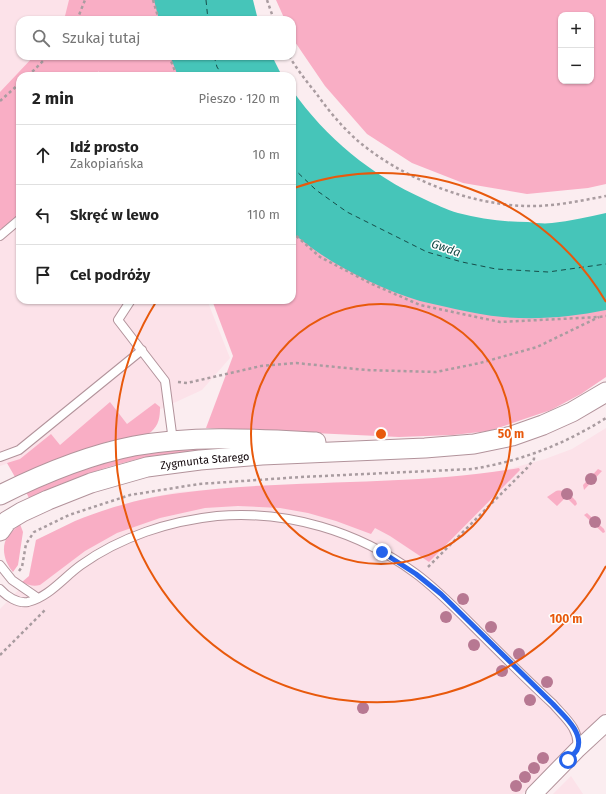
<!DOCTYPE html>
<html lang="pl">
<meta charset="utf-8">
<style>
body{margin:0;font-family:"Fira Sans",sans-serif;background:#f6f6f6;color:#222}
.controls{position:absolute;right:12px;top:12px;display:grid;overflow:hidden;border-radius:8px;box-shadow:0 1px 3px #0004}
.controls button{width:36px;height:36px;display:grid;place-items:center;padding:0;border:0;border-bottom:1px solid #e0e0e0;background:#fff;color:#222;font:20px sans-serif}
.stop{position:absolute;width:12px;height:12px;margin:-9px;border:3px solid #2563eb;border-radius:50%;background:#fff}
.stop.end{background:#2563eb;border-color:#fff;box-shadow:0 1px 4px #0008}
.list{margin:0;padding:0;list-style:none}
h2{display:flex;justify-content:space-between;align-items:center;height:52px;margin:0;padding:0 16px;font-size:17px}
h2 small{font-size:13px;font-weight:400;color:#767676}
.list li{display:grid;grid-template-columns:26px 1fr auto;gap:12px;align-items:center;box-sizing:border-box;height:60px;padding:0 16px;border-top:1px solid #e0e0e0}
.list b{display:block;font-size:15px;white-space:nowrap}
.list p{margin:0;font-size:13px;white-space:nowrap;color:#767676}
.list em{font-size:13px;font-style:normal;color:#767676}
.icon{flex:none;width:22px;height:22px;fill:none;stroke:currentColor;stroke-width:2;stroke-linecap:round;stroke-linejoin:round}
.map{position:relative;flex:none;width:606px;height:794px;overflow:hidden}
.search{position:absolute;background:#fff;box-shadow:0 1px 3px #0004;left:16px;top:16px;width:280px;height:44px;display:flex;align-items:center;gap:10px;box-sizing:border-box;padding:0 14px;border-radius:12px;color:#767676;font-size:15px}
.panel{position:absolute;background:#fff;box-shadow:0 1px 3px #0004;left:16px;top:72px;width:280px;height:232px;border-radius:12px}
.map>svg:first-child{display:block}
</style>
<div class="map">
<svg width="606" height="794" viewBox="0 0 606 794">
<rect width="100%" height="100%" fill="#fbedf0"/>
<!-- built -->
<path fill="#fce2e9" d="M 0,0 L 71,0 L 69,20 L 20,20 L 20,56 L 35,56 L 0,93 Z
M 20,200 L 20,300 L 207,300 L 230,358 L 202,390 L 128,424 L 0,466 L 0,216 Z
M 606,428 L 606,712 L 522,794 L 0,794 L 0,609 L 28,580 L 36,540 L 68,525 L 111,508 L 152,497 L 178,492 L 205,490 L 315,484 L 376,482 L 472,476 L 509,469 L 545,459 L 572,449 Z
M 571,776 L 583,794 L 553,794 Z"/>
<!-- green -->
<path fill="#f9aec5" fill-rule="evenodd" d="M 69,0 L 157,0 L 162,20 L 64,20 Z
M 276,0 L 606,0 L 606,184 L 588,188 L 527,194 L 463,183 L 412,163 L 367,134 L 325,86 L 295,42 L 292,36 L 292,20 L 285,20 ZM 561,15 L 591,15 L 591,81 L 561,81 Z
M 34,56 L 174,56 L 181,76 L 101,76 L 98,71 L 98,76 L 20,76 L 20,221 L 0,229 L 0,92 Z
M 292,228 L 606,309 L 606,377 L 581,394 L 551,410 L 489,431 L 453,435 L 399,437 L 206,428 L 233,356 L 212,300 L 292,300 Z
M 110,402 L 127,424 L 155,403 L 160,407 C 160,417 159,425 151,432 C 142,438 118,439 107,442 C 75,452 45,464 15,477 L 7,463 L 20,459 L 51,434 L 60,445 Z
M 186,446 L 216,448 C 195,451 174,453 153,456 C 110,464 68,480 29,498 L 26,492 L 61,477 L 125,457 Z
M 519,468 L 520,470 L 429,562 L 390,536 L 375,528 L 371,534 L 336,521 L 308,513 L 280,508 L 238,506 L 205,508 L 160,518 L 117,533 L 85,551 L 40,585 C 33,587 29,585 22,582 L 29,576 L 36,540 C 49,534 62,527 75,521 C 107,508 145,497 180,493 C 293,478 407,487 519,468 Z
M 598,469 L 602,471 L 584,490 L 583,485 Z
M 556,491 C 566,489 570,495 576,501 L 577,504 L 575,506 L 566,497 L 557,506 L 547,497 Z
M 587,513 L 604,529 L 605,532 L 603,533 L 584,515 Z
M 20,524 L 23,532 L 18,565 L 13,572 C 5,563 0,547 8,536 C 11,532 16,528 20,524 Z"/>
<!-- water -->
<path fill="#46c5b9" d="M 154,0 L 253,0 L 258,20 L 159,20 Z
M 170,56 L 272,56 L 282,76 L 178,76 Z
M 292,90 C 326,138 371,175 424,199 C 435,204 447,210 458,213 C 481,219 504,222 528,222 C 536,223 544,224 552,223 C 570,221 588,217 606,213 L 606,310 C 572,317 538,320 503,317 C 487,316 471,312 455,309 C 444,306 431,304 420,301 C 377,288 325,262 292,232 Z"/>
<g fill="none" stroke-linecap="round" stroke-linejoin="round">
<!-- ferry -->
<path stroke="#174d49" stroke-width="1" stroke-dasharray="5 4" stroke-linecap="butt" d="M 206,0 L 208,20
M 214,56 L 217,67 L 223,76
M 292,167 L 316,190 L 347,212 L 427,252 L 462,262 L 496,269 L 548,272 L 606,264"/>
<!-- service casing -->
<g stroke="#b2939b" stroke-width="10">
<path id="service" d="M 0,236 L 20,219
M 131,300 L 118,320 L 165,381 L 173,441
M 0,457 L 19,450 L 142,350
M 0,565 L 12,580 L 38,598
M 0,589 C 6,596 18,604 28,602 C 49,597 64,577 81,565 C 120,537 169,521 217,516 C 287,510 358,531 415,573 C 437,589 457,610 477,630 C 502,655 527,680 553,704 C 565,718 580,729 577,748"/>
</g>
<!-- minor casing -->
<g stroke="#b2939b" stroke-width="18">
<path id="minor" d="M 534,794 L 577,750 L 606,723"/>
</g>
<!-- tertiary casing -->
<g stroke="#b2939b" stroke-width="21">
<g id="tertiary">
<path d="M 0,495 C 42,474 88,455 134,446 C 195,435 255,439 316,442"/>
<path id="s1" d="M 0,531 L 7,521 L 22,512 L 48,500 L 91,483 L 147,467 L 200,460 L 262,455 L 425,448 L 474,444 L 512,436 L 543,425 L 572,412 L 606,392"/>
</g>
</g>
<!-- path -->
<path stroke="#a99ca0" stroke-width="2.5" stroke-dasharray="3 3" stroke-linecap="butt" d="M 153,0 L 159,20
M 267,0 L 274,20
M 77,20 L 85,0
M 169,56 L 177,76
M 289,56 C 297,69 306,81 316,93 C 328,110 342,127 358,141 C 402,178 467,204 525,206 C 552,207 579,201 606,196
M 28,76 L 48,56
M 0,101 L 20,83
M 292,232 L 320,257 L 372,284 L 420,305 L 500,322 L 599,317 L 606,316
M 178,382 L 187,383 L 261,366 L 296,363 L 366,370 L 436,372 L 480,363 L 537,347 L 599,317
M 428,567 L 527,468 L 534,459 L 534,454
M 19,571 L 22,567 L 26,544 L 34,532 L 69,515 L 130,495 L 199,484 L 301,477 L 472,469 C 521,461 563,445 606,418
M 0,655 L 46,609"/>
<!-- service -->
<use href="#service" stroke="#fff" stroke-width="8"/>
<!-- minor -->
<use href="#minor" stroke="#fff" stroke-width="16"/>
<!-- tertiary -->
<use href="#tertiary" stroke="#fff" stroke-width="19"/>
</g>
<!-- trees -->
<g fill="#b77892">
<circle cx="591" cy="479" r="6"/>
<circle cx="567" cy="494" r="6"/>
<circle cx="595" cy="522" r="6"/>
<circle cx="463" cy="599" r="6"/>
<circle cx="446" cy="617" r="6"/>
<circle cx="491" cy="627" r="6"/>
<circle cx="474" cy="645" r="6"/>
<circle cx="519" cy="654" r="6"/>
<circle cx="502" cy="671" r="6"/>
<circle cx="547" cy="682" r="6"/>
<circle cx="530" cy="700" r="6"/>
<circle cx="363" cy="708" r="6"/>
<circle cx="543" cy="758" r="6"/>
<circle cx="534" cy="768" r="6"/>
<circle cx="525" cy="777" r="6"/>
<circle cx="516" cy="786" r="6"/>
</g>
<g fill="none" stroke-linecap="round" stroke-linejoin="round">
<!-- route -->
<path stroke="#2563eb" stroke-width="5" d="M 382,552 L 416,574 L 441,594 L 553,704 C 563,715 585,733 577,750 C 575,753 571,757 568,760"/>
</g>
<!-- distance rings -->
<g fill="none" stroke="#e8590c" stroke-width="2">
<circle cx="381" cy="434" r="130"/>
<path d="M606 566A261 261 0 1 1 156 302M294 188A261 261 0 0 1 606 302"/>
</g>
<g text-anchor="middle" stroke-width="3" stroke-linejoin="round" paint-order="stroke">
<!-- street labels -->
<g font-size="11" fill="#13080c" stroke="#fefefe">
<text dy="4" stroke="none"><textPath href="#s1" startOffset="221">Zygmunta Starego</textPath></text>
</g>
<!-- water labels -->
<g font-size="12" font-style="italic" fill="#174d49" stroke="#fefefe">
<text transform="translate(446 248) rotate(19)" y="4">Gwda</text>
</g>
</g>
<circle cx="381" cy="434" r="6" fill="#e8590c" stroke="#fefefe" stroke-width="2"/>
<g font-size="12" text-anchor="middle" font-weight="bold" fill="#e8590c" stroke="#fefefe" stroke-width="3" stroke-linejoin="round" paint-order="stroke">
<text x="511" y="438">50 m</text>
<text x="566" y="623">100 m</text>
</g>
</svg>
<div class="controls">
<button>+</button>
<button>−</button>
</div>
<div class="stop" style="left:568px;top:760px"></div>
<div class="stop end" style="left:382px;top:552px"></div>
<div class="search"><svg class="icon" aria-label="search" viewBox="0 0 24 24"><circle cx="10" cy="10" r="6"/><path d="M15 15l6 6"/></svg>Szukaj tutaj</div>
<section class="panel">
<h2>2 min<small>Pieszo · 120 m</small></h2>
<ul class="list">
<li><svg class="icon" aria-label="ahead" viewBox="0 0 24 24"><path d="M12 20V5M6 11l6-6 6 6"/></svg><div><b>Idź prosto</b><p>Zakopiańska</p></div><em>10 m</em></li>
<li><svg class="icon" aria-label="left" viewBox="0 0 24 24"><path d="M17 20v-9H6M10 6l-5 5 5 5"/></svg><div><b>Skręć w lewo</b></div><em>110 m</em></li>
<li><svg class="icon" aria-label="arrive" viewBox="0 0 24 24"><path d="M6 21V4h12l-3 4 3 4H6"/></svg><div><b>Cel podróży</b></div></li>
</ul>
</section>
</div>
